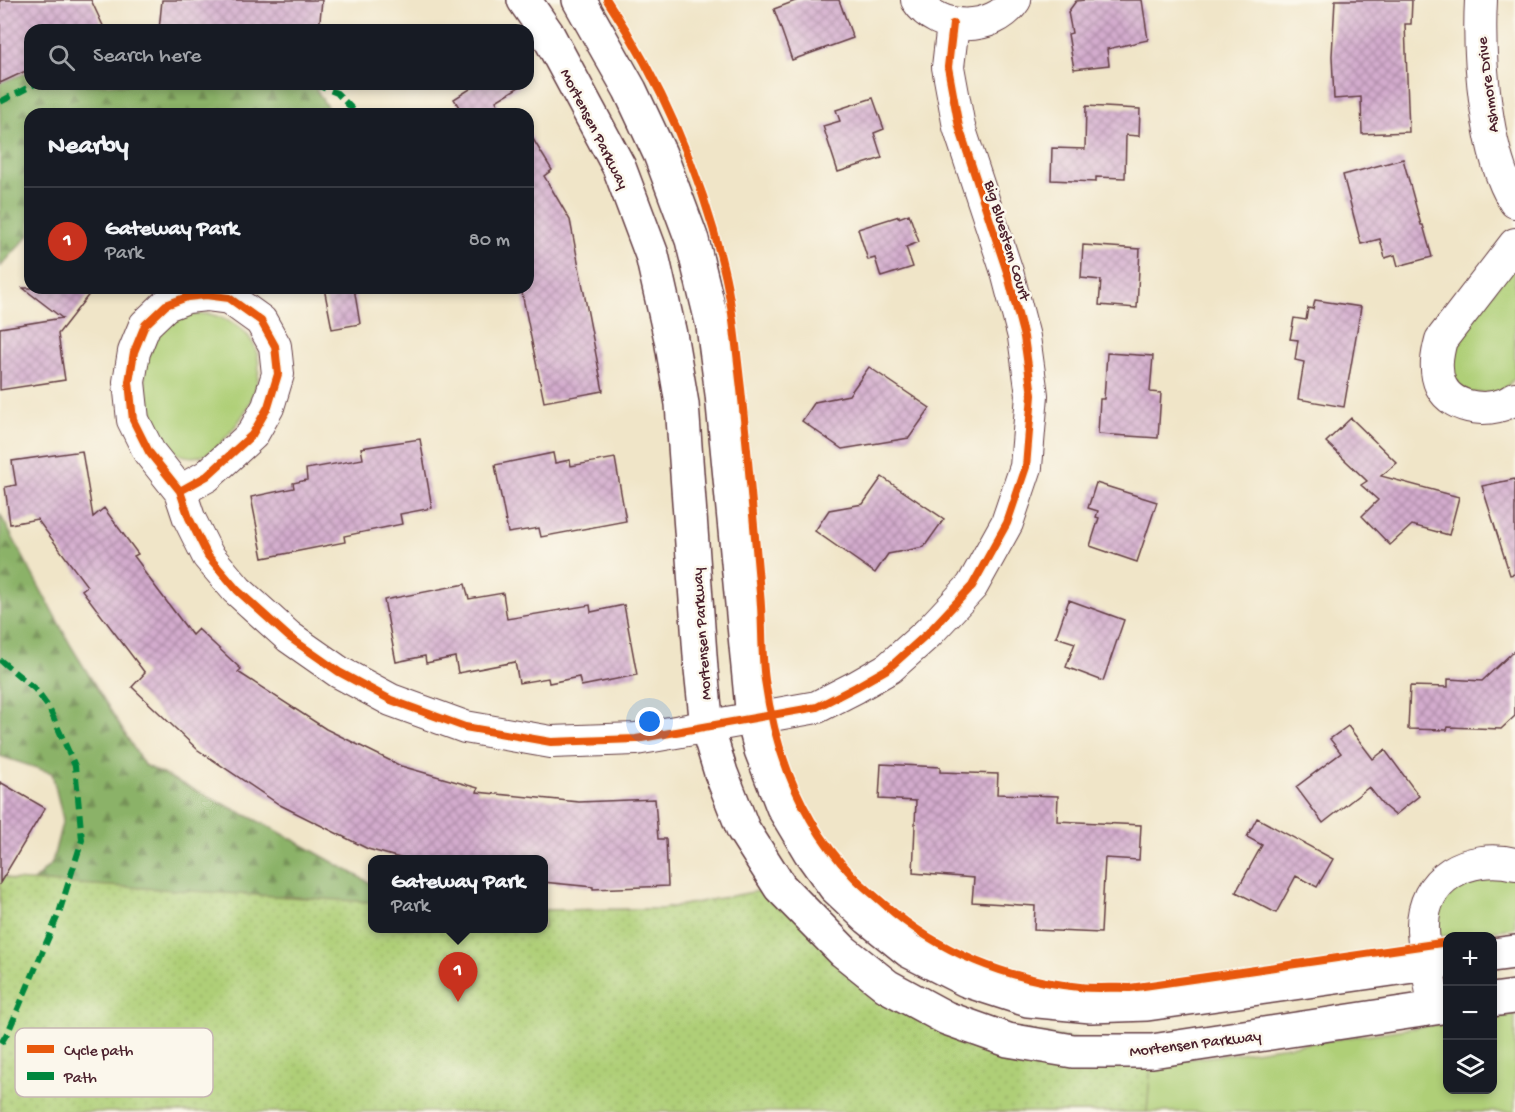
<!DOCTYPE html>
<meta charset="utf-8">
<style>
body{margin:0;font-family:"Gochi Hand",sans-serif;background:#242831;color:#f1f3f6}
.controls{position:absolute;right:18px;bottom:18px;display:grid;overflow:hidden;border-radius:12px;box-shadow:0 3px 9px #0003}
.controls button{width:54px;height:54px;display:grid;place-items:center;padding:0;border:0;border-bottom:2px solid #363941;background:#171b24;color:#f1f3f6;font:30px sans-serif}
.you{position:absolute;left:650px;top:722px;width:21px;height:21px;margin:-15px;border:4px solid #fff;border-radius:50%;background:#1a73e8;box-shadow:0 0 0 9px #1a73e833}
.badge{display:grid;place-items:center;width:39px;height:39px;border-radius:50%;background:#c8321e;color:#fff;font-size:20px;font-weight:700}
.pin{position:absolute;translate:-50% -50px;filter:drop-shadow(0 2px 3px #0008)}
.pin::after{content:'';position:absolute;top:32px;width:21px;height:18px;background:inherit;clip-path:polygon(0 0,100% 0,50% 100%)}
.popup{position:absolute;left:368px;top:855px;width:180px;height:78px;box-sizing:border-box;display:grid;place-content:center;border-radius:12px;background:#171b24;filter:drop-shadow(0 2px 4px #0005);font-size:20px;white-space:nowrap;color:#9ea1a6}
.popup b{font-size:22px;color:#f1f3f6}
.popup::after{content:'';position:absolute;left:50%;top:100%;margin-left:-12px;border:12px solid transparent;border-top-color:#171b24}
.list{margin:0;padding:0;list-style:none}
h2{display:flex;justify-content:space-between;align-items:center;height:78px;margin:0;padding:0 24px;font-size:26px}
h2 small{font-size:20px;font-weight:400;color:#9ea1a6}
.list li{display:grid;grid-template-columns:39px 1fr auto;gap:18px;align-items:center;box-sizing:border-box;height:108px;padding:0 24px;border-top:2px solid #363941}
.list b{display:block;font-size:22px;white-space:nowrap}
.list p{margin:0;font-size:20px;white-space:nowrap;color:#9ea1a6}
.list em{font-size:20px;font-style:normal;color:#9ea1a6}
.icon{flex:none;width:33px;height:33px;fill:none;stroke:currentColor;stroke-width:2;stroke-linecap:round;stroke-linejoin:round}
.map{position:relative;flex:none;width:1515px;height:1112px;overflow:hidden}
.search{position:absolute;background:#171b24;box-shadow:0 3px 9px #0003;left:24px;top:24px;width:510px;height:66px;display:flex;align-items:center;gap:15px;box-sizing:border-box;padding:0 21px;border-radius:18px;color:#9ea1a6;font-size:22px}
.panel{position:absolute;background:#171b24;box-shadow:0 3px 9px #0003;left:24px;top:108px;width:510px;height:186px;border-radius:18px}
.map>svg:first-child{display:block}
</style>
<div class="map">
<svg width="1515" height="1112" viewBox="0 0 1515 1112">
<defs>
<pattern id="forest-firs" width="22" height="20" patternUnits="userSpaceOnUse" patternTransform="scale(1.5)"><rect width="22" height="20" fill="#8bb268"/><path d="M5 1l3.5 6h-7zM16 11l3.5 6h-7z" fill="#749056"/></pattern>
<pattern id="park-dots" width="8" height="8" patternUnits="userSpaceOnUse" patternTransform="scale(1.5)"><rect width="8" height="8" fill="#afcf77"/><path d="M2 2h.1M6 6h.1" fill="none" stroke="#98b167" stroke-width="1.8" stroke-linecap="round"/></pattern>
<pattern id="building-cross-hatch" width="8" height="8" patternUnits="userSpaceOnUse" patternTransform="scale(1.5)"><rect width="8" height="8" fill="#d3accd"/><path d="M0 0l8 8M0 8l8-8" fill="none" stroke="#ad8ba7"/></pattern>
</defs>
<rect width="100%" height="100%" fill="#fbf7ec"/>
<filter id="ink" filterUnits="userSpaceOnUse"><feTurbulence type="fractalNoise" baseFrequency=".0167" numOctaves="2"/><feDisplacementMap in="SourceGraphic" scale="12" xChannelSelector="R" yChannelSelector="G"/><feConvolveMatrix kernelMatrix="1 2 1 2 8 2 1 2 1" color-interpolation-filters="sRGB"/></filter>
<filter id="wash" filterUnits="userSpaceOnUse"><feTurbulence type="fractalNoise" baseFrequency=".008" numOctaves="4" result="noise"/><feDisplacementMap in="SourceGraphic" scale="24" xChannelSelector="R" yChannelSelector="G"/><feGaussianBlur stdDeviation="1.35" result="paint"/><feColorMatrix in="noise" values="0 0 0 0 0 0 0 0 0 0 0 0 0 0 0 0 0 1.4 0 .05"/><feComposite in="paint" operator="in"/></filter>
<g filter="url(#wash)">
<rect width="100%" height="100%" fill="#f0e5c8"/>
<!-- grass -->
<path fill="#afcf77" stroke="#7c7751" stroke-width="1.5" d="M 1515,263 L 1515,378 L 1500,393 L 1465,393 L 1450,374 L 1449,349 Z
M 210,314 C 273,331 268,384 234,428 C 226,437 216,451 204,455 C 194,458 182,457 173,451 C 158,438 152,411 147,393 C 140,371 151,337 170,323 C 181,315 197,314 210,314 Z
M 1475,875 L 1515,877 L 1515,928 L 1438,937 L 1438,915 L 1448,890 Z
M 1515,1014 L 1515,1112 L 1043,1112 L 1096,1070 L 1240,1053 L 1447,1023 L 1448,1090 L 1492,1090 L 1493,1017 Z"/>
<!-- forest -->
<path fill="url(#forest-firs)" stroke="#6a684a" stroke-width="1.5" d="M 30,72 L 30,84 L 313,84 L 327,107 L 328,114 L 30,114 L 30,234 L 0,267 L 0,82 Z
M 0,514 L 71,646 L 144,765 L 272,828 L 372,884 L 372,928 L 544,928 L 544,910 L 662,909 L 740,895 L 869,1001 L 5,908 L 52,863 L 63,819 L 52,773 L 0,756 Z"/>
<!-- park -->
<path fill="url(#park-dots)" stroke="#7c7751" stroke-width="1.5" d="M 0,874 L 12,880 L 372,902 L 372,928 L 544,928 L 544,910 L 662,909 L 780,887 L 946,1018 L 1152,1051 L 1147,1112 L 0,1112 Z"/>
<g id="blocks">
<!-- building -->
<path fill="url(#building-cross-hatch)" d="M 0,0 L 91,0 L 105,30 L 30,30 L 30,69 L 0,83 Z
M 162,0 L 322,0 L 319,30 L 159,30 Z
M 798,0 L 839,0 L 853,38 L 792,60 L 774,9 Z
M 1084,0 L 1142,0 L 1148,40 L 1107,49 L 1109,65 L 1074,69 L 1068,34 L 1072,33 L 1068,12 L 1076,1 Z
M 1335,0 L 1412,0 L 1411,24 L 1405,24 L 1409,132 L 1362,134 L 1361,97 L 1334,99 L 1332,56 Z
M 478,84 L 524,84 L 496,101 L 503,114 L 463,114 L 454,99 Z
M 873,98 L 884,129 L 874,133 L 882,158 L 838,172 L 823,126 L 840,121 L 836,110 Z
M 1086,106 L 1140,109 L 1139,136 L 1126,135 L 1125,178 L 1096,177 L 1096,182 L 1051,180 L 1052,148 L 1085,149 Z
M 528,131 L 552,170 L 544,176 L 570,220 L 603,391 L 544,402 L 521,288 L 528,288 Z
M 1403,159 L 1421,225 L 1423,225 L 1432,257 L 1398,266 L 1395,255 L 1385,258 L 1380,239 L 1361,244 L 1343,175 Z
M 909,214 L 919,242 L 906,247 L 913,267 L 881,277 L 875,258 L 868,260 L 858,229 L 899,216 L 899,218 Z
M 1083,245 L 1140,249 L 1137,308 L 1099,305 L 1101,280 L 1081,278 Z
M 23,288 L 94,288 L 58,334 L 65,380 L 0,390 L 0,328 L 62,318 Z
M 324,288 L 354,288 L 360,324 L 332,329 Z
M 1315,300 L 1361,307 L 1344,407 L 1298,399 L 1304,362 L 1295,360 L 1298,340 L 1290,339 L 1294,318 L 1306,320 L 1308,308 L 1313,309 Z
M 1107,353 L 1153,356 L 1150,392 L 1161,393 L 1158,438 L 1098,434 L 1100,399 L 1104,399 Z
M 869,367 L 930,408 L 909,438 L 842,449 L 802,421 L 815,402 L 849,395 Z
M 1351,418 L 1397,463 L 1381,476 L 1459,497 L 1449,535 L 1412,525 L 1390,545 L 1362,516 L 1378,500 L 1361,485 L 1367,481 L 1326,442 Z
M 420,439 L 432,508 L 400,514 L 402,524 L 344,536 L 345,542 L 263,558 L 251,497 L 294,488 L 293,483 L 307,480 L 306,469 L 363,459 L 361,448 Z
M 82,451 L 93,517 L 104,508 L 138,554 L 134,556 L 143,568 L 142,569 L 192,635 L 198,629 L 241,669 L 238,672 L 326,729 L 401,766 L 478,788 L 477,792 L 579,802 L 655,799 L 658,839 L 666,839 L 668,886 L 593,889 L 593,887 L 543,882 L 543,860 L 407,860 L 368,849 L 280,805 L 198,750 L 132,687 L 145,673 L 82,590 L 87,586 L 37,519 L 10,524 L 5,487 L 16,485 L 12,461 Z
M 553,453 L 555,463 L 570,460 L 571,466 L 615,458 L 626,521 L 541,537 L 539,528 L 508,533 L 495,465 Z
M 882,477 L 944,519 L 924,547 L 888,554 L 875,573 L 815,531 L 829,510 L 863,504 Z
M 1515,479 L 1515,574 L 1510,575 L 1482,486 Z
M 1096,483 L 1157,502 L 1137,562 L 1090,546 L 1099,518 L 1096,517 L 1098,511 L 1088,508 Z
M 465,584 L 469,599 L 503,593 L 507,619 L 590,605 L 591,612 L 624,605 L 637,675 L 581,686 L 579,677 L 549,683 L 548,678 L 519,683 L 515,662 L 458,673 L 455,657 L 426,663 L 425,656 L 396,662 L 384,600 Z
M 1069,600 L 1124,620 L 1103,681 L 1066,667 L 1075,643 L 1056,637 Z
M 1515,650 L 1515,716 L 1501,729 L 1448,727 L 1447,730 L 1408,729 L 1410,686 L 1448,687 L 1448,679 L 1482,681 Z
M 1348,726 L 1373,759 L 1385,750 L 1419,796 L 1395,815 L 1384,806 L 1369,787 L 1323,823 L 1296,787 L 1341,753 L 1330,739 Z
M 881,764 L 940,767 L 940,772 L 998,774 L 997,794 L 1058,796 L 1057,821 L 1141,825 L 1139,860 L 1105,858 L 1101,933 L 1034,930 L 1035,906 L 972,902 L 974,878 L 913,873 L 916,801 L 879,799 Z
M 0,782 L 45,808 L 0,883 Z
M 1257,818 L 1333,859 L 1317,887 L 1296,876 L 1276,913 L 1236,892 L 1262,845 L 1247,837 Z"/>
</g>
</g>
<g filter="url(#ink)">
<use href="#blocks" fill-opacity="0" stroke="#633d43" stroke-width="1.5"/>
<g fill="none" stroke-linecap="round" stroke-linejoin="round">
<!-- minor casing -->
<g stroke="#633d43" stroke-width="34">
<path id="minor" d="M 917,0 C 938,33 994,32 1015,0
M 1481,0 C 1478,55 1485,156 1515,202
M 1515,244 L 1441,340 C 1437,355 1434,371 1441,386 C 1453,411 1495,414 1515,398
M 180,491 L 207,476 L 252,435 L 268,407 L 278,374 L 275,346 L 261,321 L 229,298 L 206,295 L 187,297 L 166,305 L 145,325 L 134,352 L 129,382 L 133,420 L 149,452 L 180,491 L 189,518 L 208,556 L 237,590 L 289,637 L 339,672 L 391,700 L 465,727 L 551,742 L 636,739 L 817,707 L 856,687 L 889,668 L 928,633 L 972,586 L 1007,523 L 1026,467 L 1032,395 L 1024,337 L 1007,272 L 959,127 L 948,67 L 953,24
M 1434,1007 C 1431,982 1424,956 1423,930 C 1421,877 1469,853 1515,864"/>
</g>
<!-- tertiary casing -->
<g stroke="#633d43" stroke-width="36">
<path id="tertiary" d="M 524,0 L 547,33 L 619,167 L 652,255 L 671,339 L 682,404 L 701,669 L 707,727 L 721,773 L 743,829 L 780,887 L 843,951 L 887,986 L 946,1018 L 1008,1040 L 1073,1051 L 1152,1051 L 1448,1006
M 579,0 L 630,90 L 660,154 L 692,240 L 713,326 L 722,394 L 753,719 L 761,750 L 783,807 L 810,852 L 835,887 L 868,918 L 909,951 L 966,980 L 1028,1000 L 1091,1006 L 1147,1004 L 1448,961
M 1492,955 L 1515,952
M 1492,1000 L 1515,997"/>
</g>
<!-- minor -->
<use href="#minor" stroke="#fff" stroke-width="32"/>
<!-- tertiary -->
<use href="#tertiary" stroke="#fff" stroke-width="33"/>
<!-- quiet -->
<path stroke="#00873e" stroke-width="6" stroke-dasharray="12 6" stroke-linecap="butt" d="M 314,84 L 337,93 L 357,114
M 0,102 L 35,84
M 0,660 L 35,689 L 49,708 L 75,766 L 82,840 L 59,913 L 9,1030 L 0,1045"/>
<!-- cycleway casing -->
<g stroke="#fbf7ec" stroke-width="11">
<path id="cycleway" d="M 607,0 C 660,80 701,173 723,266 C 733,306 736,348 741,389 C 748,457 754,525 760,593 C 763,622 761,651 765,680 C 775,752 801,821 852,875 C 861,885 873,894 884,904 C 938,952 1008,980 1080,987 C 1097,989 1114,987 1130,988 L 1448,942
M 180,491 L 207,476 L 252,435 L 268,407 L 278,374 L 275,346 L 261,321 L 229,298 L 206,295 L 187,297 L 166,305 L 145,325 L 134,352 L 129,382 L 133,420 L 149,452 L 180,491 L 189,518 L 208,556 L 237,590 L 289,637 L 339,672 L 391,700 L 465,727 L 551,742 L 636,739 L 817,707 L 856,687 L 889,668 L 928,633 L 972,586 L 1007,523 L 1026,467 L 1032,395 L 1024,337 L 1007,272 L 959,127 L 948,67 L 953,24"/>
</g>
<!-- cycleway -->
<use href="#cycleway" stroke="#e8590c" stroke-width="8"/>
</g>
</g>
<g text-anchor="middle" stroke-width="5" stroke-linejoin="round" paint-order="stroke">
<!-- street labels -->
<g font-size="16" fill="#4a1f2b" stroke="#fbf7ec">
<text transform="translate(1486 85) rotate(-97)" y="6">Ashmore Drive</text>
<text transform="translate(596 128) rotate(63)" y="6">Mortensen Parkway</text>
<text transform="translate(1009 240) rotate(73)" y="6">Big Bluestem Court</text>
<text transform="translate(700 634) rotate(-94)" y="6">Mortensen Parkway</text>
<text transform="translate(1195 1042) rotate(-7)" y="6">Mortensen Parkway</text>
</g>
</g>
<!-- legend -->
<rect x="15" y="1028" width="198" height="69" rx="9" fill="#fbf7ec" stroke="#c6b6b2" stroke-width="1.5"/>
<rect x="27" y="1045" width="27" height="8" fill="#e8590c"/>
<rect x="27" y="1072" width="27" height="8" fill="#00873e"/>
<g font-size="16" fill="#4a1f2b">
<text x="64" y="1055">Cycle path</text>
<text x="64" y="1082">Path</text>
</g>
</svg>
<div class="controls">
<button>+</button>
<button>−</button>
<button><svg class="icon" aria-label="layers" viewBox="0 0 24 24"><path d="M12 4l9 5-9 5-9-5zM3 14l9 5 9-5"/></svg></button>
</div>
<div class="you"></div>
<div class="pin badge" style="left:458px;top:1002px">1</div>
<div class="popup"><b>Gateway Park</b>Park</div>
<div class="search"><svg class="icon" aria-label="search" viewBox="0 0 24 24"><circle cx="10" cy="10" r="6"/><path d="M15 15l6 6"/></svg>Search here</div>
<section class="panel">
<h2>Nearby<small></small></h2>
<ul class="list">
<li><span class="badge">1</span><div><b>Gateway Park</b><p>Park</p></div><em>80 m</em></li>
</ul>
</section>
</div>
